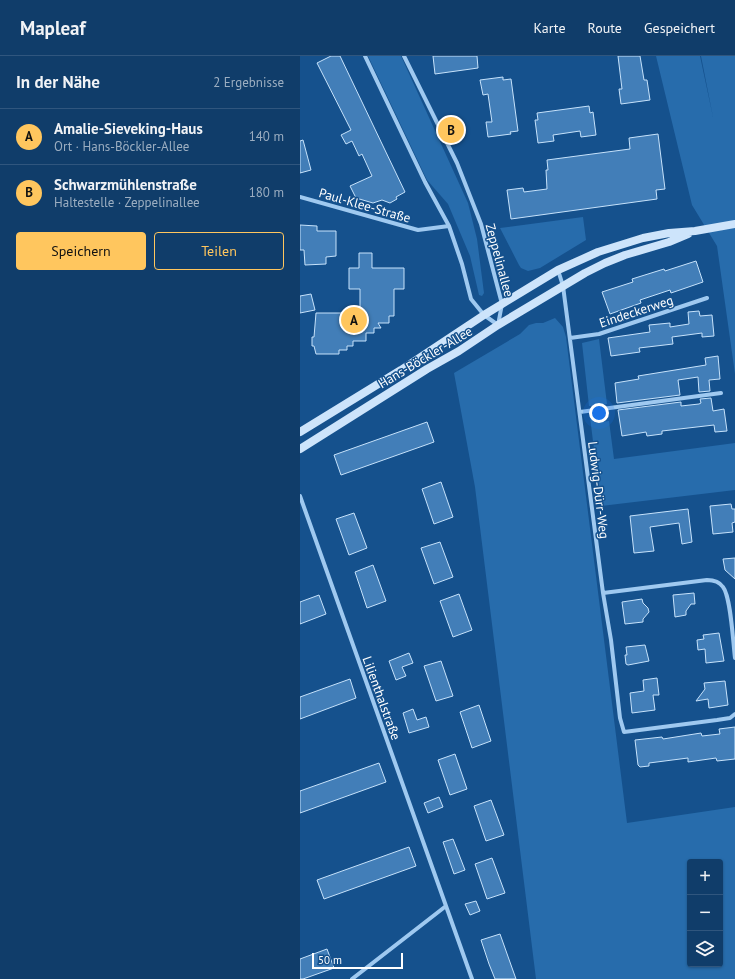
<!DOCTYPE html>
<html lang="de">
<meta charset="utf-8">
<style>
body{margin:0;font-family:"PT Sans",sans-serif;background:#1e4872;color:#f1f3f6}
.controls{position:absolute;right:12px;bottom:12px;display:grid;overflow:hidden;border-radius:4px;box-shadow:0 1px 3px #0004}
.controls button{width:36px;height:36px;display:grid;place-items:center;padding:0;border:0;border-bottom:1px solid #30567e;background:#103d6a;color:#f1f3f6;font:20px sans-serif}
.scale{position:absolute;left:12px;bottom:10px;width:91px;box-sizing:border-box;padding-left:4px;border:2px solid #fff;border-top:0;font-size:11px;line-height:14px;white-space:nowrap;color:#fff;-webkit-text-stroke:3px #15518d;paint-order:stroke}
.you{position:absolute;left:299px;top:357px;width:14px;height:14px;margin:-10px;border:3px solid #fff;border-radius:50%;background:#1a73e8;box-shadow:0 0 0 6px #1a73e833}
.badge{display:grid;place-items:center;width:26px;height:26px;border-radius:50%;background:#ffc65e;color:#111;font-size:13px;font-weight:700}
.pin{position:absolute;translate:-50% -50%;border:2px solid #fff;box-shadow:0 1px 4px #0006}
.list{margin:0;padding:0;list-style:none}
h2{display:flex;justify-content:space-between;align-items:center;height:52px;margin:0;padding:0 16px;font-size:17px}
h2 small{font-size:13px;font-weight:400;color:#9caec1}
.list li{display:grid;grid-template-columns:26px 1fr auto;gap:12px;align-items:center;box-sizing:border-box;height:56px;padding:0 16px;border-top:1px solid #30567e}
.list b{display:block;font-size:15px;white-space:nowrap}
.list p{margin:0;font-size:13px;white-space:nowrap;color:#9caec1}
.list em{font-size:13px;font-style:normal;color:#9caec1}
.actions{display:flex;gap:8px;padding:12px 16px}
.actions a{flex:1;padding:9px 0;border:1px solid #ffc65e;border-radius:4px;text-align:center;font-size:14px;color:#ffc65e}
.actions .main{background:#ffc65e;color:#111}
.icon{flex:none;width:22px;height:22px;fill:none;stroke:currentColor;stroke-width:2;stroke-linecap:round;stroke-linejoin:round}
.map{position:relative;flex:none;width:435px;height:923px;overflow:hidden}
header{display:flex;align-items:center;gap:24px;box-sizing:border-box;height:56px;padding:0 20px;background:#103d6a;border-bottom:1px solid #30567e}
header strong{font-size:19px}
nav{display:flex;gap:22px;margin-inline-start:auto;font-size:14px}
main{display:flex}
aside{flex:1;background:#103d6a}
.map>svg:first-child{display:block}
</style>
<header>
<strong>Mapleaf</strong>
<nav><a>Karte</a><a>Route</a><a>Gespeichert</a></nav>
</header>
<main>
<aside>
<h2>In der Nähe<small>2 Ergebnisse</small></h2>
<ul class="list">
<li><span class="badge">A</span><div><b>Amalie-Sieveking-Haus</b><p>Ort · Hans-Böckler-Allee</p></div><em>140 m</em></li>
<li><span class="badge">B</span><div><b>Schwarzmühlenstraße</b><p>Haltestelle · Zeppelinallee</p></div><em>180 m</em></li>
</ul>
<div class="actions"><a class="main">Speichern</a><a>Teilen</a></div>
</aside>
<div class="map">
<svg width="435" height="923" viewBox="0 0 435 923">
<rect width="100%" height="100%" fill="#15518d"/>
<!-- green -->
<path fill="#276cac" fill-rule="evenodd" d="M 68,0 L 101,0 L 168,147 L 177,183 L 184,237 L 182,240 L 179,239 L 170,200 L 148,148 L 127,124 Z
M 356,0 L 400,0 L 413,61 L 401,0 L 435,0 L 435,318 L 417,190 L 392,149 Z
M 283,161 L 286,184 L 240,212 L 228,215 L 221,212 L 219,209 L 200,172 Z
M 255,262 L 263,271 L 266,281 L 327,767 L 435,751 L 435,923 L 236,923 L 175,431 L 154,317 L 220,278 L 229,269 L 236,267 L 243,267 ZM 390,806 L 420,806 L 420,908 L 390,908 Z
M 299,283 L 307,348 L 291,350 L 289,350 L 282,287 Z
M 294,360 L 295,367 L 309,365 L 314,403 L 435,387 L 435,434 L 301,450 L 290,361 Z"/>
<!-- building -->
<path fill="#427eb8" stroke="#c6e2fb" d="M 31,0 L 40,0 L 105,136 L 96,141 L 97,143 L 90,147 L 82,144 L 73,147 L 56,142 L 50,130 L 72,120 L 62,98 L 59,100 L 52,85 L 46,88 L 41,79 L 51,74 L 17,7 Z
M 133,0 L 177,0 L 178,12 L 135,18 Z
M 318,0 L 340,0 L 344,24 L 347,24 L 350,44 L 321,48 L 319,33 L 322,33 Z
M 203,21 L 203,24 L 211,23 L 218,75 L 210,76 L 211,78 L 188,81 L 186,66 L 192,66 L 188,38 L 183,39 L 180,24 Z
M 289,50 L 290,57 L 293,56 L 296,79 L 281,81 L 280,75 L 253,79 L 254,85 L 238,87 L 235,64 L 238,64 L 237,57 Z
M 358,78 L 365,133 L 356,134 L 357,143 L 211,163 L 207,134 L 223,132 L 224,136 L 247,133 L 246,114 L 248,114 L 247,104 L 330,93 L 329,82 Z
M 3,84 L 11,114 L 0,117 L 0,85 Z
M 0,169 L 17,170 L 17,175 L 36,175 L 36,200 L 26,201 L 26,208 L 5,209 L 4,194 L 0,194 Z
M 59,197 L 72,197 L 72,212 L 104,212 L 104,233 L 94,233 L 94,260 L 89,260 L 89,267 L 78,267 L 81,272 L 74,272 L 74,277 L 66,277 L 66,285 L 53,285 L 53,290 L 47,290 L 47,294 L 39,294 L 39,298 L 16,298 L 14,290 L 12,290 L 12,281 L 14,281 L 16,257 L 60,257 L 60,233 L 49,233 L 49,212 L 59,212 Z
M 396,205 L 403,226 L 371,237 L 370,234 L 340,244 L 341,247 L 310,258 L 302,236 L 333,226 L 332,223 L 364,213 L 365,215 Z
M 11,238 L 15,254 L 0,257 L 0,240 Z
M 399,255 L 400,260 L 412,259 L 414,280 L 402,281 L 402,277 L 372,281 L 373,288 L 339,292 L 340,296 L 311,300 L 308,282 L 350,276 L 349,269 L 370,267 L 370,271 L 389,268 L 388,256 Z
M 418,300 L 420,323 L 409,324 L 410,335 L 399,336 L 398,321 L 378,324 L 380,339 L 317,347 L 315,327 L 339,323 L 338,320 L 406,309 L 405,302 Z
M 411,342 L 413,355 L 424,353 L 427,375 L 415,376 L 414,369 L 362,375 L 362,378 L 347,380 L 346,376 L 322,380 L 318,354 L 381,346 L 381,350 L 399,348 L 401,347 L 400,343 Z
M 127,366 L 134,386 L 41,419 L 34,399 Z
M 141,426 L 153,461 L 134,468 L 122,433 Z
M 431,448 L 432,453 L 435,453 L 435,466 L 432,467 L 433,476 L 413,478 L 410,450 Z
M 388,453 L 392,486 L 382,488 L 379,467 L 350,471 L 354,495 L 334,497 L 330,460 Z
M 54,457 L 67,492 L 49,499 L 36,463 Z
M 140,486 L 153,521 L 134,528 L 121,492 Z
M 435,502 L 435,523 L 425,514 L 423,503 Z
M 73,509 L 86,545 L 67,552 L 55,516 Z
M 394,537 L 395,548 L 391,548 L 386,555 L 386,559 L 375,561 L 373,539 Z
M 159,538 L 172,574 L 153,581 L 140,545 Z
M 19,539 L 26,558 L 0,568 L 0,546 Z
M 342,543 L 343,547 L 348,552 L 349,556 L 343,563 L 343,566 L 325,568 L 322,546 Z
M 419,577 L 424,605 L 406,607 L 405,593 L 398,594 L 397,584 L 404,583 L 403,579 Z
M 345,589 L 349,605 L 328,609 L 326,608 L 325,599 L 327,599 L 326,591 Z
M 109,597 L 113,607 L 102,611 L 106,620 L 96,624 L 89,605 Z
M 141,605 L 153,640 L 136,645 L 124,610 Z
M 357,622 L 359,639 L 353,639 L 355,654 L 332,657 L 330,637 L 344,635 L 343,624 Z
M 50,623 L 56,642 L 0,663 L 0,641 Z
M 425,625 L 428,649 L 409,652 L 408,643 L 396,645 L 405,633 L 404,627 Z
M 179,649 L 191,685 L 172,692 L 160,656 Z
M 113,653 L 117,664 L 126,661 L 129,671 L 109,677 L 103,657 Z
M 435,671 L 435,703 L 417,705 L 416,702 L 388,706 L 388,702 L 349,707 L 349,710 L 340,711 L 338,709 L 335,684 L 362,681 L 363,683 L 401,677 L 402,680 L 420,678 L 419,673 Z
M 155,698 L 167,733 L 150,739 L 138,704 Z
M 79,707 L 86,726 L 0,757 L 0,735 Z
M 139,741 L 143,751 L 128,757 L 124,747 Z
M 191,744 L 204,779 L 186,785 L 174,750 Z
M 153,783 L 165,814 L 154,818 L 143,786 Z
M 109,791 L 116,810 L 24,843 L 17,824 Z
M 192,802 L 205,837 L 187,843 L 175,808 Z
M 176,845 L 180,855 L 170,859 L 165,848 Z
M 200,878 L 211,909 L 216,923 L 195,923 L 189,908 L 181,884 Z
M 27,893 L 34,912 L 3,923 L 0,923 L 0,903 Z"/>
<g fill="none" stroke-linecap="round" stroke-linejoin="round">
<!-- street -->
<path stroke="#9fc9f0" stroke-width="4" d="M 65,0 L 125,126 L 149,170 L 162,208 L 171,243 L 184,259 L 198,269 L 202,248 L 181,168 L 157,107 L 104,0
M 0,141 L 118,174 L 149,170
M 258,214 L 263,230 L 303,537 L 311,584 L 320,662 L 324,676 L 417,664 L 430,662 L 435,658
M 270,282 L 299,278 L 407,242
M 280,356 L 421,337
M 0,440 L 172,923
M 303,537 L 407,524 C 413,524 419,525 423,531 C 431,541 433,587 435,602
M 52,923 L 146,850"/>
<!-- secondary -->
<path stroke="#cde4fb" stroke-width="8" d="M 0,376 L 101,314 L 184,259 L 258,214 L 298,196 L 343,182 L 369,177 L 395,175 L 435,168
M 0,393 L 127,313 L 159,295 L 198,269 L 285,217 L 305,207 L 325,199 L 369,186 L 388,178"/>
</g>
<g text-anchor="middle" stroke-width="3" stroke-linejoin="round" paint-order="stroke">
<!-- street labels -->
<g font-size="13" fill="#fff" stroke="#15518d">
<text transform="translate(65 149) rotate(16)" y="5">Paul-Klee-Straße</text>
<text transform="translate(200 204) rotate(75)" y="5">Zeppelinallee</text>
<text transform="translate(336 255) rotate(-18)" y="5">Eindeckerweg</text>
<text transform="translate(125 301) rotate(-31)" y="5">Hans-Böckler-Allee</text>
<text transform="translate(299 434) rotate(83)" y="5">Ludwig-Dürr-Weg</text>
<text transform="translate(82 642) rotate(70)" y="5">Lilienthalstraße</text>
</g>
</g>
</svg>
<div class="controls">
<button>+</button>
<button>−</button>
<button><svg class="icon" aria-label="layers" viewBox="0 0 24 24"><path d="M12 4l9 5-9 5-9-5zM3 14l9 5 9-5"/></svg></button>
</div>
<div class="scale">50 m</div>
<div class="you"></div>
<div class="pin badge" style="left:54px;top:264px">A</div>
<div class="pin badge" style="left:151px;top:74px">B</div>
</div>
</main>
